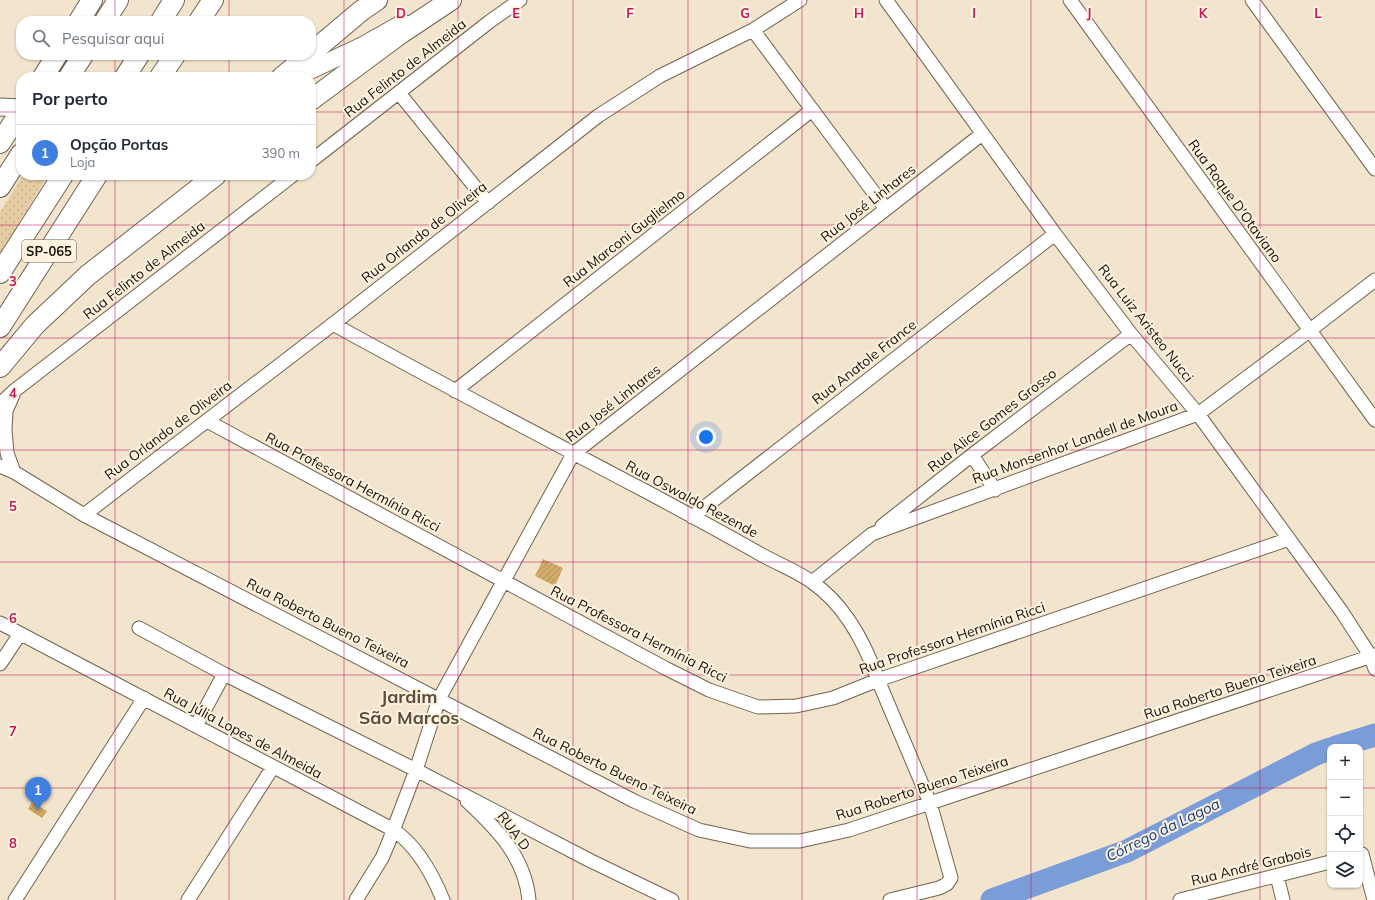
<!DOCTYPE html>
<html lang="pt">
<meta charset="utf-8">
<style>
body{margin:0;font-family:Mulish,sans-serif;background:#f2f2f3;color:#1f2937}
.controls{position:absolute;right:12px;bottom:12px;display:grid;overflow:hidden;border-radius:8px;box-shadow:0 1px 3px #0004}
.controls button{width:36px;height:36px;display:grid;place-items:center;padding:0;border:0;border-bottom:1px solid #e0e1e3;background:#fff;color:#1f2937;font:20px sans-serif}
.you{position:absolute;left:706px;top:437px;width:14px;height:14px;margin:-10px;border:3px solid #fff;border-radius:50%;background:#1a73e8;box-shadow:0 0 0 6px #1a73e833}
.badge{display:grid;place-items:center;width:26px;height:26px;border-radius:50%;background:#111827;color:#fff;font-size:13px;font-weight:700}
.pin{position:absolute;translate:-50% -33px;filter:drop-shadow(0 1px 2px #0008)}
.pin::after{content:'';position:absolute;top:21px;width:14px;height:12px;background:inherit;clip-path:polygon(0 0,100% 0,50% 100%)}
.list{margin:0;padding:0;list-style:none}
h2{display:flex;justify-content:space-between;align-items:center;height:52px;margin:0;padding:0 16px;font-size:17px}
h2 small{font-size:13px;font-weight:400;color:#747a83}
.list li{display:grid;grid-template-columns:26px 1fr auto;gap:12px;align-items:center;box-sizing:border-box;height:56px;padding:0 16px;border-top:1px solid #e0e1e3}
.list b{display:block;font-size:15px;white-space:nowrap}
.list p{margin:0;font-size:13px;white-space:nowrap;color:#747a83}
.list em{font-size:13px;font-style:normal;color:#747a83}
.icon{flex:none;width:22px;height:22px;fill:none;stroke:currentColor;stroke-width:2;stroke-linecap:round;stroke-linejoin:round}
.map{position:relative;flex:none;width:1375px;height:900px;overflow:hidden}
.search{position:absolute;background:#fff;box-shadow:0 1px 3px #0004;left:16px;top:16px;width:300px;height:44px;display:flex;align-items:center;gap:10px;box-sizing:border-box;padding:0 14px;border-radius:16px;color:#747a83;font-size:15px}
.panel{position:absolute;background:#fff;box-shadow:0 1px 3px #0004;left:16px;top:72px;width:300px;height:108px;border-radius:16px}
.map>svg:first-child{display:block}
</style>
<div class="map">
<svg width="1375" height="900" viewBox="0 0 1375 900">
<defs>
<pattern id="grass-dots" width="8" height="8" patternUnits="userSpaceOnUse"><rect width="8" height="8" fill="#e6cca3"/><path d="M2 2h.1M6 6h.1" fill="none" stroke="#c5ae8b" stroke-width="1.8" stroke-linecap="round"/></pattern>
<pattern id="building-hatch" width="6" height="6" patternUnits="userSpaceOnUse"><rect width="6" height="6" fill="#d2aa69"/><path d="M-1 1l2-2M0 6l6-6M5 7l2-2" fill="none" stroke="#b4915a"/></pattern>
</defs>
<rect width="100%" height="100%" fill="#f3e4cd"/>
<!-- grass -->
<path fill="url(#grass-dots)" d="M 23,175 L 48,175 L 0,254 L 0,212 Z"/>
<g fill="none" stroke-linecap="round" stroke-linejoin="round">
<!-- river -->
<path stroke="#7a9cd7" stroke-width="23" d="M 1336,747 L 1375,735
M 992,900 L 1127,851 L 1316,754 L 1330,749"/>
</g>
<!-- building -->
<path fill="url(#building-hatch)" d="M 543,559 L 563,568 L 555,586 L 535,576 Z
M 32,802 L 47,811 L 42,818 L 28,809 Z"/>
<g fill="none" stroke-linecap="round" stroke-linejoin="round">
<!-- minor casing -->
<g stroke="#706450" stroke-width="15">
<path id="minor" d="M 886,0 L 1055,234 L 1131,334 L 1198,414 L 1342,612 L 1371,657 L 1375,669
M 1070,0 L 1375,420
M 1252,0 L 1375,169
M 753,30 L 886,209
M 399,93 L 488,203
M 311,161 L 489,22 L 520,0
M 333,324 C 438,382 544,438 651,494 C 688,514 725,534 762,555 C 778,564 797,571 812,582 C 845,605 865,643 878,680 L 930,803 L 951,878 L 947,884 L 939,888 L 890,900
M 455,391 L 812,110
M 13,395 L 6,411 L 5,430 L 7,453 L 14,472
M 0,404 L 14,391 L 293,175
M 207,421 L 665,668 L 709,690 L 758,707 L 796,706 L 833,698 L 878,680 L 1289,539
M 972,455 L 995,490
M 0,466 L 14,472 L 84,515 L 634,801 L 699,830 L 750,841 L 800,841 L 849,830 L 1375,655
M 84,515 L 333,324 L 598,116 L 660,76 L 753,30 L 800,0
M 692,517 L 1055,234
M 882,526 L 972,455 L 1131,334
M 812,582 L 872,534 L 1198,414 L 1309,331 L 1375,280
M 0,623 L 392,829 C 417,845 432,873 443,900
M 139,628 L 224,674 L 416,770 L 591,861 L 672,900
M 0,664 L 20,634
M 196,726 L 224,674
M 467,801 C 497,829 525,857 529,900
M 1362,854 L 1374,900
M 1277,876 L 1283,900
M 15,900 L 144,698
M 188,900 L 273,767
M 356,900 L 382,858 L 388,844 L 416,770 L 439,699 L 573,454 L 982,134
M 1180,900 L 1330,862"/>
</g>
<!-- major casing -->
<g stroke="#706450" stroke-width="19">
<path id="major" d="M 296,77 L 362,46 L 403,23
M 0,107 L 21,108"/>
</g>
<!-- highway casing -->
<g stroke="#706450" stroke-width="22">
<path id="highway" d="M 79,21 L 92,0
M 105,21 L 118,0
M 161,21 L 174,0
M 199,21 L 213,0
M 311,53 L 361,11 L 377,0
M 43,77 L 57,55
M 69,77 L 83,55
M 125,77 L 139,55
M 160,77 L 175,55
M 282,77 L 309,55
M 311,100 L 400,34 L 451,0
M 0,143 L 21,111
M 0,187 L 21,154
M 0,273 L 63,175
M 0,327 L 97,175
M 0,367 L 35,325 L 88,275 L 216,175"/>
</g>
<!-- minor -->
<use href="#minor" stroke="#fff" stroke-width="13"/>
<!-- major -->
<use href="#major" stroke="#fff" stroke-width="17"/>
<!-- highway -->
<use href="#highway" stroke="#fff" stroke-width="20"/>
</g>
<!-- grid -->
<path fill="none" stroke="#c2185b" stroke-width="1" stroke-opacity="0.55" d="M 115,0 L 115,21M 229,0 L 229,21M 344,0 L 344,900M 458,0 L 458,900M 573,0 L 573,900M 688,0 L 688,900M 802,0 L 802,900M 917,0 L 917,900M 1031,0 L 1031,900M 1146,0 L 1146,900M 1260,0 L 1260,900M 115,55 L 115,77M 229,55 L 229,77M 0,112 L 21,112M 311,112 L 1375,112M 115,175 L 115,900M 229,175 L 229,900M 0,225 L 1375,225M 0,338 L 1375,338M 0,450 L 1375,450M 0,562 L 1375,562M 0,675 L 1375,675M 0,788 L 1330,788M 1360,788 L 1375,788"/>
<g text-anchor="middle" stroke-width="4" stroke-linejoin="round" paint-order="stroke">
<!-- shield labels -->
<rect fill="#fef2df" stroke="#5c554a" stroke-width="1" x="22" y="240" width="54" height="22" rx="3"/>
<g font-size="13" font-weight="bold" fill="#17120a">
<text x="49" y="256">SP-065</text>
</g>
<!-- street labels -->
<g font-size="14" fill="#17120a" stroke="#fef2df">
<text transform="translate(405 68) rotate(-38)" y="5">Rua Felinto de Almeida</text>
<text transform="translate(1235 201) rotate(54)" y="5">Rua Roque D'Otaviano</text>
<text transform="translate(868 203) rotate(-38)" y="5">Rua José Linhares</text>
<text transform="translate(424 232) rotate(-38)" y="5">Rua Orlando de Oliveira</text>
<text transform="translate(624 238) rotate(-38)" y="5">Rua Marconi Guglielmo</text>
<text transform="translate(144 270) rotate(-38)" y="5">Rua Felinto de Almeida</text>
<text transform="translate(1146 323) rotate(52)" y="5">Rua Luiz Aristeo Nucci</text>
<text transform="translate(864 362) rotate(-38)" y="5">Rua Anatole France</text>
<text transform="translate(613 403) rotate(-38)" y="5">Rua José Linhares</text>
<text transform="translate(992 420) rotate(-38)" y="5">Rua Alice Gomes Grosso</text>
<text transform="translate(168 430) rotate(-37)" y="5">Rua Orlando de Oliveira</text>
<text transform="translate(1075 442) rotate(-20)" y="5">Rua Monsenhor Landell de Moura</text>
<text transform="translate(353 482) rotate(28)" y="5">Rua Professora Hermínia Ricci</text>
<text transform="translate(692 499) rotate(28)" y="5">Rua Oswaldo Rezende</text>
<text transform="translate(328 623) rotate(27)" y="5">Rua Roberto Bueno Teixeira</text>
<text transform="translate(639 634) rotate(27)" y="5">Rua Professora Hermínia Ricci</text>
<text transform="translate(952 638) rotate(-19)" y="5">Rua Professora Hermínia Ricci</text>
<text transform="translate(1230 687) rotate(-18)" y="5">Rua Roberto Bueno Teixeira</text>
<text transform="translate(243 733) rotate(28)" y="5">Rua Júlia Lopes de Almeida</text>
<text transform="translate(615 771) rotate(26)" y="5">Rua Roberto Bueno Teixeira</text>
<text transform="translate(922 788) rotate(-18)" y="5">Rua Roberto Bueno Teixeira</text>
<text transform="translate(514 831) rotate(53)" y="5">RUA D</text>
<text transform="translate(1251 866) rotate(-14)" y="5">Rua André Grabois</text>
</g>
<!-- water labels -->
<g font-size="15" font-style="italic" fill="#173f84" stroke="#fef2df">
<text transform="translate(1163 830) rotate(-26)" y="5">Córrego da Lagoa</text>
</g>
<!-- district labels -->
<g font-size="18" font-weight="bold" fill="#5b4f3c" stroke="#fef2df">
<text x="409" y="703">Jardim<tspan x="409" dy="21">São Marcos</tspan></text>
</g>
</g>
<g font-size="13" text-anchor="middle" font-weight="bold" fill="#c2185b" stroke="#fef2df" stroke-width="4" stroke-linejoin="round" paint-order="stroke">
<text x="401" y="18">D</text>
<text x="516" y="18">E</text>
<text x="630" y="18">F</text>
<text x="745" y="18">G</text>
<text x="859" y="18">H</text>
<text x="974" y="18">I</text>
<text x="1089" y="18">J</text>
<text x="1203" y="18">K</text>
<text x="1318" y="18">L</text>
<text x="13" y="286">3</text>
<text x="13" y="398">4</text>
<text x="13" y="511">5</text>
<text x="13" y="623">6</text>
<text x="13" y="736">7</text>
<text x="13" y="848">8</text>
</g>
</svg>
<div class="controls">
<button>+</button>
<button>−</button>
<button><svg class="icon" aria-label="locate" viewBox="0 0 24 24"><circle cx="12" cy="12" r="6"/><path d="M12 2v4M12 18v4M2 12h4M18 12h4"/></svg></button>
<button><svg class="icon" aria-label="layers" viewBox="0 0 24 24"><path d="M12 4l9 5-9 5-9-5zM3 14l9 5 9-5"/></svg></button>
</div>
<div class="you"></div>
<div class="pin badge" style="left:38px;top:810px;background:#3f7fe0">1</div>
<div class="search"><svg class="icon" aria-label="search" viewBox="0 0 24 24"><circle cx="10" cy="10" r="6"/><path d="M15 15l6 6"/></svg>Pesquisar aqui</div>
<section class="panel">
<h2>Por perto<small></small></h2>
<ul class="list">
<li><span class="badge" style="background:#3f7fe0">1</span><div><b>Opção Portas</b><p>Loja</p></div><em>390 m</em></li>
</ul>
</section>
</div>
